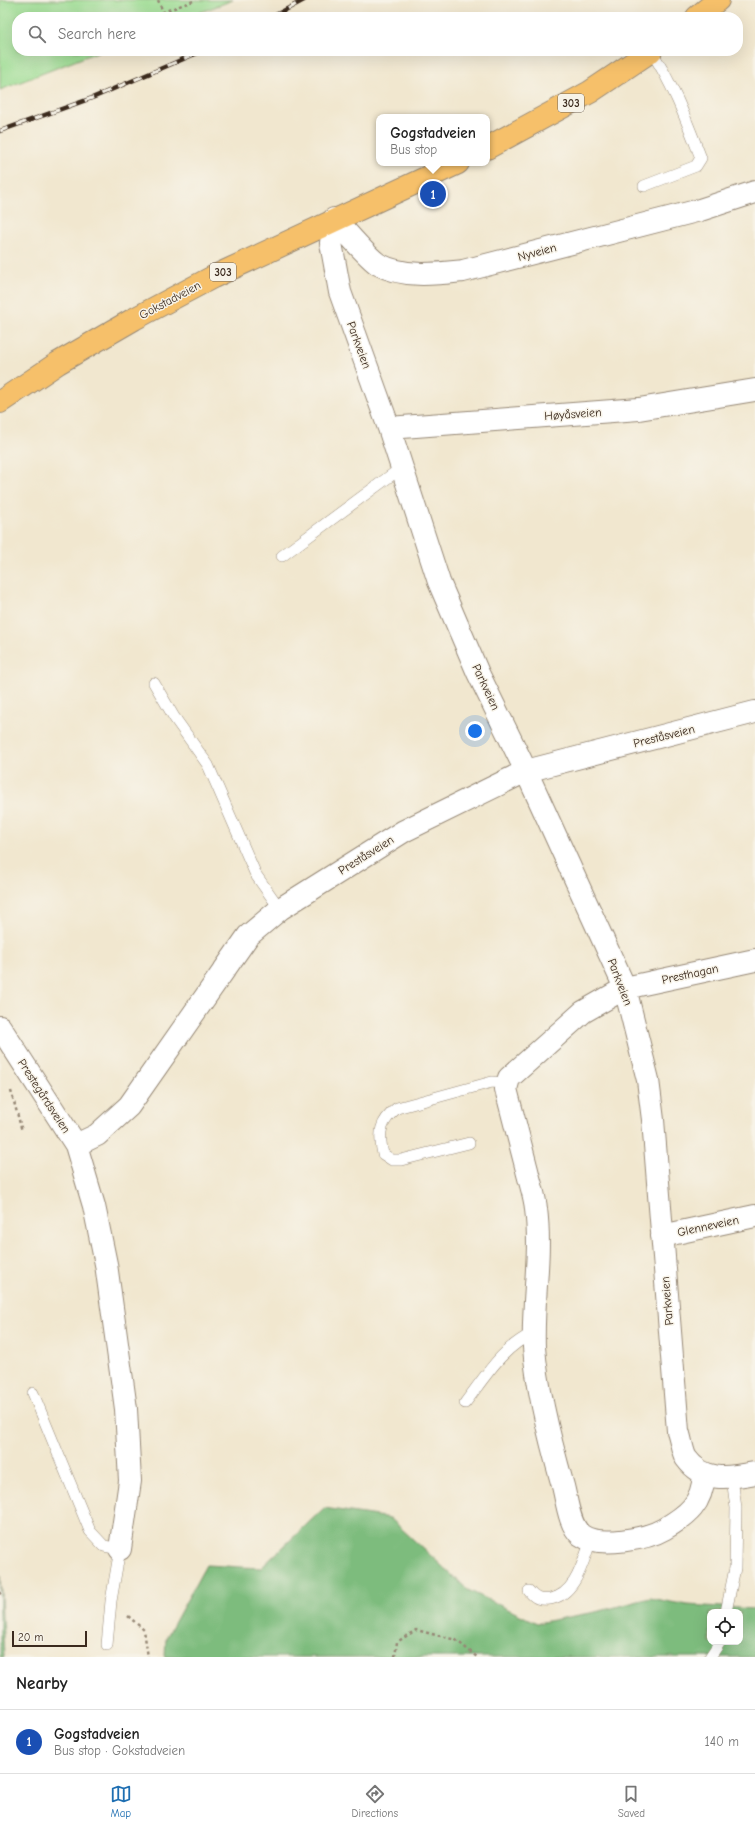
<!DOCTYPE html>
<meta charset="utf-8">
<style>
body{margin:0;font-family:"Comic Neue",sans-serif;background:#f6f6f6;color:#222}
.controls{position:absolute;right:12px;bottom:12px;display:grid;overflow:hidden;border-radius:8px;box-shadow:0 4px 16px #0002}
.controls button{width:36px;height:36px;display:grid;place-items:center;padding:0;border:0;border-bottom:1px solid #e0e0e0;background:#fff;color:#222;font:20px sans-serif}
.scale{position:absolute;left:12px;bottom:10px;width:75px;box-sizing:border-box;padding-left:4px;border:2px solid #3b2a1e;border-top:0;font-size:11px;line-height:14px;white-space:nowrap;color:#3b2a1e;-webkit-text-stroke:3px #f7f3e8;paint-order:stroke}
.you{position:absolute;left:475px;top:731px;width:14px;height:14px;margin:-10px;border:3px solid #fff;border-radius:50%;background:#1a73e8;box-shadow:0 0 0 6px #1a73e833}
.badge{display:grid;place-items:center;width:26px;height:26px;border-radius:50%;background:#1f6fb2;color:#fff;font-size:13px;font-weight:700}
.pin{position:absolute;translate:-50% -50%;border:2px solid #fff;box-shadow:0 1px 4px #0006}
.popup{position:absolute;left:376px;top:114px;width:114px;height:52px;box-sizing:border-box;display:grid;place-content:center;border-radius:8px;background:#fff;filter:drop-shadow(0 1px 3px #0005);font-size:13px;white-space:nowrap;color:#767676}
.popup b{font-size:15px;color:#222}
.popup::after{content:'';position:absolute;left:50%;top:100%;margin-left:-8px;border:8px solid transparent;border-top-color:#fff}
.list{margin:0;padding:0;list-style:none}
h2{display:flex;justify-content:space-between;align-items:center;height:52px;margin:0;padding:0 16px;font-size:17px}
h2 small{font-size:13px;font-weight:400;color:#767676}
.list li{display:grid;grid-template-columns:26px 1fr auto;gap:12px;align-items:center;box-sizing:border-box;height:64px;padding:0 16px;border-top:1px solid #e0e0e0}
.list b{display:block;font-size:15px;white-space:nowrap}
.list p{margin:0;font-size:13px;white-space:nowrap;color:#767676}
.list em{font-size:13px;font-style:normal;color:#767676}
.icon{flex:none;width:22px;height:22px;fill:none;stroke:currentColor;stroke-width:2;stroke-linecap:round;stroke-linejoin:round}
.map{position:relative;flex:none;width:755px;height:1657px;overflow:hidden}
.search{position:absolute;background:#fff;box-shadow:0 4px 16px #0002;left:12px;right:12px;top:12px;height:44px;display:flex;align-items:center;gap:10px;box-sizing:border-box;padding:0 14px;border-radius:16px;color:#767676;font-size:15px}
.sheet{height:116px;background:#fff}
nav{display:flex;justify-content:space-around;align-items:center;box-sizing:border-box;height:56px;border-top:1px solid #e0e0e0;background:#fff;font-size:11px;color:#767676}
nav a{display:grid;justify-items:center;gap:2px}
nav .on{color:#1f6fb2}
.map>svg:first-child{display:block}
</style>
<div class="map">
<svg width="755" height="1657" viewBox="0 0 755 1657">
<rect width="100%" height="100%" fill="#f7f3e8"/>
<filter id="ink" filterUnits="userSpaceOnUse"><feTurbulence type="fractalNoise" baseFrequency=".025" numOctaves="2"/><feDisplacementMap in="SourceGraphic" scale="8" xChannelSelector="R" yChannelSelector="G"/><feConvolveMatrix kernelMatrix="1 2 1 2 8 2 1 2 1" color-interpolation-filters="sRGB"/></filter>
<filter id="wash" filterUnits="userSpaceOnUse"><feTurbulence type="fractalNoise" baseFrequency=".012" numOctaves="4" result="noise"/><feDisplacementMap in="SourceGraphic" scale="16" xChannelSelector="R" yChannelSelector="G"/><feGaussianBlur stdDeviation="0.9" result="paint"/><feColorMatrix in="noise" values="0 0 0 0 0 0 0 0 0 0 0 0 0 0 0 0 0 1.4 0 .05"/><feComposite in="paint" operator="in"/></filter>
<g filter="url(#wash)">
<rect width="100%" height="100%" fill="#f1e7cf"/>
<!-- green -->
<path fill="#9cdd93" stroke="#6c8458" d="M 0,0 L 233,0 L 188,17 L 17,17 L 17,51 L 100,51 L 0,90 Z"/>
<!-- forest -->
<path fill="#7dbc7d" stroke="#5c734e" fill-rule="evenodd" d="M 324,1508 L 390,1518 L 468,1590 L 537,1623 L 600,1611 L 650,1598 L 687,1605 L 755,1609 L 755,1657 L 165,1657 L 166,1638 L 206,1565 L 261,1568 ZM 710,1612 L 740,1612 L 740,1642 L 710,1642 Z
M 0,1575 L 4,1657 L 0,1657 Z"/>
</g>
<g filter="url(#ink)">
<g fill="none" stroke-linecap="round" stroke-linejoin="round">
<!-- lane casing -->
<g stroke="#968876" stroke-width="12">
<path id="lane" d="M 644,186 L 696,166 L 701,158 C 687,122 673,84 651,51
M 282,556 L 401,468
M 154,683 L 174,717 L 208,765 L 256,875 L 280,909
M 469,1143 L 401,1160 L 392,1160 L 383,1154 C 378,1132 380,1122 397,1108 L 492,1082 L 506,1083
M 33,1393 L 90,1531 L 104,1546 L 120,1549 L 111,1601 L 107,1645
M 465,1403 C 485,1377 503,1346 534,1333
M 529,1591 C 535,1599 540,1600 550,1599 C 576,1595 583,1561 591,1540
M 726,1612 L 735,1568 L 736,1508 L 732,1478
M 710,1657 L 720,1642"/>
</g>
<!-- street casing -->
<g stroke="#968876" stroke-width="24">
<path id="street" d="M 334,219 L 331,243 L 340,292 L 389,428 L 439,582 L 478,673 L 526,771 L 625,988 L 648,1080 L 653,1120 L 678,1431 C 681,1439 682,1451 686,1458 C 704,1483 729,1478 755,1473
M 334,219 C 344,229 368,258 378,264 C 404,278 435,274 463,271 L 700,210 L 755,192
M 389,428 L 639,409 L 755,390
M 0,1027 L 76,1145 L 94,1206 L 106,1264 L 126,1409 L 130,1481 L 120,1549
M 76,1145 L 97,1135 L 129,1106 L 248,936 L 280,909 L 404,831 L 526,771 L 755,712
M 662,1236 L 755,1216
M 704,1475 C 702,1504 688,1515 664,1529 C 647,1539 599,1548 581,1535 C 569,1525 567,1501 563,1486 C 551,1444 537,1391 534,1347 C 532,1301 542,1255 536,1209 C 535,1196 530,1183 527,1170 C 520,1143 513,1116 506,1089 L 509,1078 L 583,1012 L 625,988 L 755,960"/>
</g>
<!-- primary casing -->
<g stroke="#968876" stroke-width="24">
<path id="primary" d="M 697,17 L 718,0
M 487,148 L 590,92 L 651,51
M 0,402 L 58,363 L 134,319 L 213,277 L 458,163"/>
</g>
<!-- path -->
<path stroke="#968876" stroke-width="2.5" stroke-dasharray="3 3" stroke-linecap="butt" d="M 158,0 L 163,12 L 196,0
M 11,1091 L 22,1131
M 0,1592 L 3,1597
M 128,1616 L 144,1630 L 148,1657
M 395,1657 L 397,1642 L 416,1630 L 456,1640 L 477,1657"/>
<!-- lane -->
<use href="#lane" stroke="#fff" stroke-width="11"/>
<!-- street -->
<use href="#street" stroke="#fff" stroke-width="22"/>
<!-- primary -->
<use href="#primary" stroke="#f6c06b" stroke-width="22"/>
<!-- rail casing -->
<g stroke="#3b2a1e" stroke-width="4.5">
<path id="rail" d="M 272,17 L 304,0
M 0,131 L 92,98 L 202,51"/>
</g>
<!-- rail -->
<use href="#rail" stroke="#f7f3e8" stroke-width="3" stroke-dasharray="9" stroke-linecap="butt"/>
</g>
</g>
<g text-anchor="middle" stroke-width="3" stroke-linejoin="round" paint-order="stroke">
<!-- shield labels -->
<g fill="#f7f3e8" stroke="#73665b" stroke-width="1">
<rect x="558" y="94" width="26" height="18" rx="3"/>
<rect x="210" y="263" width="26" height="18" rx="3"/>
</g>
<g font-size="11" font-weight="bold" fill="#3b2a1e">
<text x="571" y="107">303</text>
<text x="223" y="276">303</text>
</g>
<!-- street labels -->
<g font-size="12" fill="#3b2a1e" stroke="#f7f3e8">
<text transform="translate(537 252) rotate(-15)" y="4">Nyveien</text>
<text transform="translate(170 300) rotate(-28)" y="4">Gokstadveien</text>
<text transform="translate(359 345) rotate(70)" y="4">Parkveien</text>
<text transform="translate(573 414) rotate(-4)" y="4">Høyåsveien</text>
<text transform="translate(486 687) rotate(65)" y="4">Parkveien</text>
<text transform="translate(664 736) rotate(-14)" y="4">Preståsveien</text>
<text transform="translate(366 855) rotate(-32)" y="4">Preståsveien</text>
<text transform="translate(690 974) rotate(-12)" y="4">Presthagan</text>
<text transform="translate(620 982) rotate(69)" y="4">Parkveien</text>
<text transform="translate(44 1096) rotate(57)" y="4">Prestegårdsveien</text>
<text transform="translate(708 1226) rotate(-12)" y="4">Glenneveien</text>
<text transform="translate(667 1301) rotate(-95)" y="4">Parkveien</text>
</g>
</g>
</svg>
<div class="controls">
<button><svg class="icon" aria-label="locate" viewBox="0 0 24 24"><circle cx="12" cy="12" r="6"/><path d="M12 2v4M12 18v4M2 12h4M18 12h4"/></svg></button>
</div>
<div class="scale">20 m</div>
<div class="you"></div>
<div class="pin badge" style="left:433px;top:194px;background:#1a4fb4">1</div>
<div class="popup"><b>Gogstadveien</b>Bus stop</div>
<div class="search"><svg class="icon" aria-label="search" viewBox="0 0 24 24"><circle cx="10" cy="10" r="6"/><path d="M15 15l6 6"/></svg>Search here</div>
</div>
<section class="sheet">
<h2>Nearby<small></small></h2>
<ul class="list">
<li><span class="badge" style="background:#1a4fb4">1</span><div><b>Gogstadveien</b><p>Bus stop · Gokstadveien</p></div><em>140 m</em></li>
</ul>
</section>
<nav>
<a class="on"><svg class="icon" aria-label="map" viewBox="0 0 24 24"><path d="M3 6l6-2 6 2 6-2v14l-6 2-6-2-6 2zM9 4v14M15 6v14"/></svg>Map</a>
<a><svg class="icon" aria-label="directions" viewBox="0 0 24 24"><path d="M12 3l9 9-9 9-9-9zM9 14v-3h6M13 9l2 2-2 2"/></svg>Directions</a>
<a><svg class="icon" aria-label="saved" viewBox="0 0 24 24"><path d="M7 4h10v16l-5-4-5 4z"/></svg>Saved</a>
</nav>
